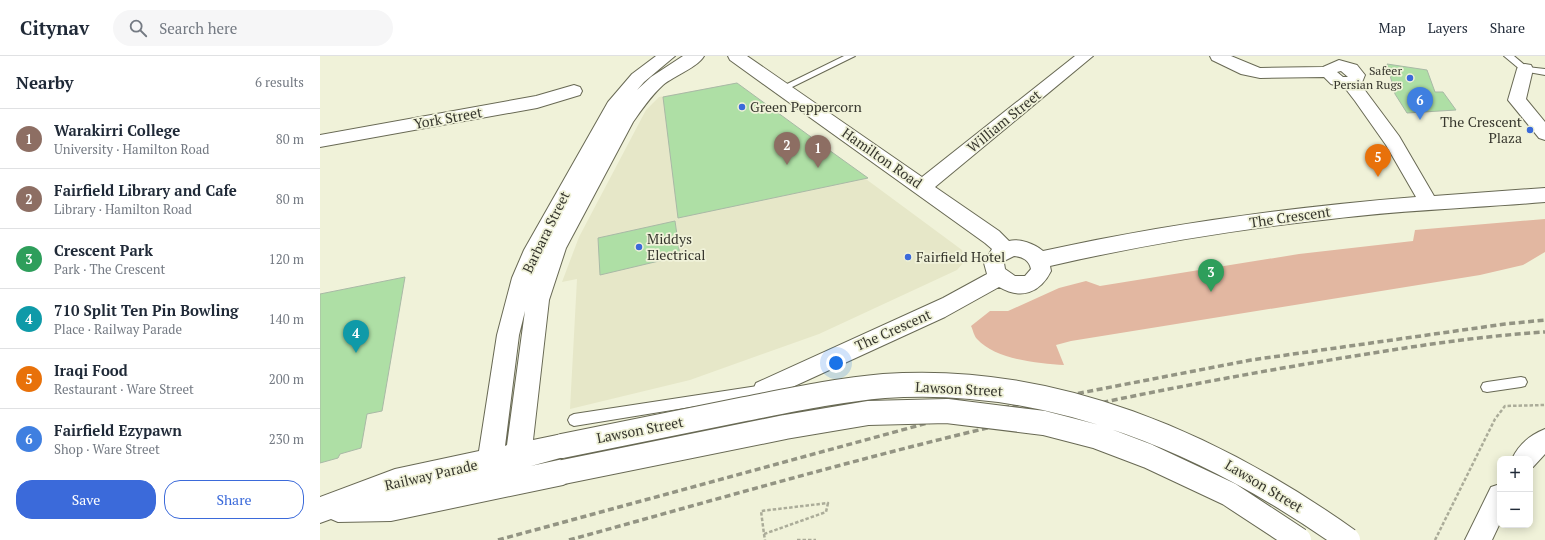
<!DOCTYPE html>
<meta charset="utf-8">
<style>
body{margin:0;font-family:"PT Serif",serif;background:#f6f6f7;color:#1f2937}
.controls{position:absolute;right:12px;bottom:12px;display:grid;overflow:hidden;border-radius:8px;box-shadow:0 2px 10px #0003}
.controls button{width:36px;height:36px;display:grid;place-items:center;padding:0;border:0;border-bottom:1px solid #e0e1e3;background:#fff;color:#1f2937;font:20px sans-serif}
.you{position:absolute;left:516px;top:307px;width:14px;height:14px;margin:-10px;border:3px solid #fff;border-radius:50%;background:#1a73e8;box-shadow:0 0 0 6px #1a73e833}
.badge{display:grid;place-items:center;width:26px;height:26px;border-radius:50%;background:#3b6ada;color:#fff;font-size:13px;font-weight:700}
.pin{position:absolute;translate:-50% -33px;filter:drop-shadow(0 1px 2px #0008)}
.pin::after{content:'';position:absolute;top:21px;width:14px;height:12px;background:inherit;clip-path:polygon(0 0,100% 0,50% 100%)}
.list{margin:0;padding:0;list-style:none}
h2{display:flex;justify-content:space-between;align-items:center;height:52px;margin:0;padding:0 16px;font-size:17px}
h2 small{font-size:13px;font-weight:400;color:#747a83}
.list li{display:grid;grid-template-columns:26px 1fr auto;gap:12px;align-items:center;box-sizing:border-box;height:60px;padding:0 16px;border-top:1px solid #e0e1e3}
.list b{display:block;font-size:15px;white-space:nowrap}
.list p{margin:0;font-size:13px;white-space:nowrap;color:#747a83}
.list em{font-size:13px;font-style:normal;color:#747a83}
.actions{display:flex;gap:8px;padding:12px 16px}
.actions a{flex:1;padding:9px 0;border:1px solid #3b6ada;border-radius:16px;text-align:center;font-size:14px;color:#3b6ada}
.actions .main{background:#3b6ada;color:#fff}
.icon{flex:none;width:22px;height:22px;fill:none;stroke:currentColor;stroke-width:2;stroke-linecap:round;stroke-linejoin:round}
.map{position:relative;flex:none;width:1225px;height:484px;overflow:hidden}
header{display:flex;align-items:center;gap:24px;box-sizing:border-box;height:56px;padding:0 20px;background:#fff;border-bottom:1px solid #e0e1e3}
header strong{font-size:19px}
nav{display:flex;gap:22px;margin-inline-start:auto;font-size:14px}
.search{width:280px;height:36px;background:#f6f6f7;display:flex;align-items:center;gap:10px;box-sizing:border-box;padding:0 14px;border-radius:22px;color:#747a83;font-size:15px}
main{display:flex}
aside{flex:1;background:#fff}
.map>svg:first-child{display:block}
</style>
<header>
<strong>Citynav</strong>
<div class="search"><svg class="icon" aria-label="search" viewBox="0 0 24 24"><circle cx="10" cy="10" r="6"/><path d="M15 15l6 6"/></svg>Search here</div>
<nav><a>Map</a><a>Layers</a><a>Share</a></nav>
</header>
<main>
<aside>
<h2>Nearby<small>6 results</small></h2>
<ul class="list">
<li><span class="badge" style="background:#8d6e63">1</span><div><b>Warakirri College</b><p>University · Hamilton Road</p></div><em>80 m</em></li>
<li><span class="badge" style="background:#8d6e63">2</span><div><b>Fairfield Library and Cafe</b><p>Library · Hamilton Road</p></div><em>80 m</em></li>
<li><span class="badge" style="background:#2e9e5b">3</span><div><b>Crescent Park</b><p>Park · The Crescent</p></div><em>120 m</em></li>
<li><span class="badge" style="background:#0f9aa8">4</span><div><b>710 Split Ten Pin Bowling</b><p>Place · Railway Parade</p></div><em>140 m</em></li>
<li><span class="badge" style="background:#e8710a">5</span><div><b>Iraqi Food</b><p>Restaurant · Ware Street</p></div><em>200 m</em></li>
<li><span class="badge" style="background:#3f7fe0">6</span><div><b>Fairfield Ezypawn</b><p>Shop · Ware Street</p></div><em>230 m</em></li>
</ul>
<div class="actions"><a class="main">Save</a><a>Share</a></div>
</aside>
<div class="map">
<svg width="1225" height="484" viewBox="0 0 1225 484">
<rect width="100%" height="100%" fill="#f0f2d9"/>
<!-- built -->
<path fill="#e6e7c8" d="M 416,27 L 642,194 L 644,202 L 644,206 L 637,214 L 499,278 L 370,324 L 250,353 L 257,223 L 242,226 L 259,181 L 326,54 L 339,41 Z"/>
<!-- green -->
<path fill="#e2b7a1" d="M 1225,163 L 1225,196 L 1203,209 L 1160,219 L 751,285 L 736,289 L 744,309 C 718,307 676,304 657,283 C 654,280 653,274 651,270 L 670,255 L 688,255 L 739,232 L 766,225 L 780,230 L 979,198 L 1093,185 L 1095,174 Z"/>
<!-- building -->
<path fill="#aedfa5" stroke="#a9b9a6" d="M 1067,8 L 1107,14 L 1115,36 L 1123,36 L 1136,54 L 1087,57 L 1075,38 Z
M 417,27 L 502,89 L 548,122 L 358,162 L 343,41 Z
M 355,165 L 360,200 L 280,219 L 278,182 Z
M 85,221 L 62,355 L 47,358 L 41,392 L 20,398 L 18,402 L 0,407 L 0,238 Z"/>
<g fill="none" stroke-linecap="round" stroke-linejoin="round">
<!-- lane casing -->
<g stroke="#686954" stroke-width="2">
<path id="lane" d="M 524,0 L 535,0 L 466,34 L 460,34 L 459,32 Z
M 1184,0 L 1194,0 L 1207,11 L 1225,13 L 1225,19 L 1202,15 Z
M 1201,321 L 1205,322 L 1207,326 L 1205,330 L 1201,331 L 1167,336 L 1163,335 L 1161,331 L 1163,327 L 1167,326 Z
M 444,329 L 448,330 L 450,334 L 448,338 L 444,339 L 254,370 L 250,368 L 248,364 L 250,360 L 254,358 Z"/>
</g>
<!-- street casing -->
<g stroke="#686954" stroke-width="2">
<path id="street" d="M 408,0 L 427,0 L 602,121 L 755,0 L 773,0 L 615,131 L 679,175 L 689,185 C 699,182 715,188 723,195 C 846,168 971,151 1096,141 L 1066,89 L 1035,45 L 1025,32 L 1011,28 L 1004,21 L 940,22 L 921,18 L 892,4 L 890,0 L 911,0 L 940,12 L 1003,11 L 1019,4 L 1037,9 L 1045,19 L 1041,29 L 1079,80 L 1114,140 L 1225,132 L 1225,146 C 1154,152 1082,154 1011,163 C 919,173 821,189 730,210 L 731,215 C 720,237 701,244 679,231 L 625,261 L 444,344 L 436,341 L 433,334 L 436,327 L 623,242 L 667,218 L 664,207 L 672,193 L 665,187 L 410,4 ZM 1021,15 L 1028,21 L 1023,21 L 1017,16 ZM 694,200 C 703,201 709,204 711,213 L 705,220 L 695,220 L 685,213 L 684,207 L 686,204 Z
M 1205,8 L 1211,9 L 1213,13 L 1206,43 L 1225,66 L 1225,84 L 1219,82 L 1188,44 L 1197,13 L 1199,9 Z
M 254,29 L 260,31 L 262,35 L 260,39 L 217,52 L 0,91 L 0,79 L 216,40 Z
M 1225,373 L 1225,398 L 1213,411 L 1210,412 L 1210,403 L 1192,403 C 1199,388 1210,379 1225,373 Z
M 1180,428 L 1180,467 L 1172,484 L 1145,484 L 1171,431 Z"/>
</g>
<!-- secondary casing -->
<g stroke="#686954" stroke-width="2">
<path id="secondary" d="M 336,0 L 355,0 L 324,26 L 317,34 L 331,21 L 363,0 L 384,0 C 378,11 354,20 343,29 C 331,40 322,53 313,66 L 246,192 L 229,244 L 213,384 L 242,378 L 251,381 L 255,390 L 251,399 L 211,410 L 243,403 L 252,407 L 256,416 L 252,425 L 243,429 L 71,465 L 18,466 L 11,463 L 0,467 L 0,441 L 75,413 L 159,395 L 177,279 L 192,222 L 204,194 L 288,46 L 312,18 ZM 205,255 L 187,389 L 185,390 L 199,279 Z"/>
</g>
<!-- path -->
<path stroke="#abac99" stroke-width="2.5" stroke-dasharray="3.5 2" stroke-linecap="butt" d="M 508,447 L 506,456 L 444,478 L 441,455 Z
M 444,478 L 445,484
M 477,484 L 496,484
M 1115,484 L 1175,363 L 1185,350 L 1225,349"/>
<!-- lane -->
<use href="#lane" fill="#fff" fill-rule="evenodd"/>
<!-- street -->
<use href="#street" fill="#fff" fill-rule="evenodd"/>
<!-- secondary -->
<use href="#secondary" fill="#fff" fill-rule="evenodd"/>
<!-- rail -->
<path stroke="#939483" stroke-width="3.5" stroke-dasharray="6 3.5" stroke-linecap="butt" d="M 178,484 L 615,365 L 931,304 L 1185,268 L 1225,264
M 249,484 C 373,450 497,414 622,383 C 742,353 864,329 986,308 C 1065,295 1145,281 1225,276"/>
<!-- secondary-bridge casing -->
<g stroke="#686954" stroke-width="26" stroke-linecap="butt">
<path id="secondary-bridge" d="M 242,390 C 303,378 364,365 425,353 C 471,344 518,334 564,330 C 733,318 893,388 1028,484
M 243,416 L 465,371 L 548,357 L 627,355 L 724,367 L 778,381 L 828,400 L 909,438 L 979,484"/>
</g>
<!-- secondary-bridge -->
<use href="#secondary-bridge" stroke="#fff" stroke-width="24"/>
</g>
<!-- markers -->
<g fill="#3b6ada" stroke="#f0f2d9" stroke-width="1.5">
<circle cx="1090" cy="22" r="4"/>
<circle cx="422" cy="51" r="4"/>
<circle cx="1210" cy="74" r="4"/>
<circle cx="319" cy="191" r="4"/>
<circle cx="588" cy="201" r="4"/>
</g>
<g text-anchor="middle" stroke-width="3.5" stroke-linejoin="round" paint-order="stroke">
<!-- far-poi labels -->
<g font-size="12" fill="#37372e" stroke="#f0f2d9" text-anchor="end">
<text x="1082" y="19">Safeer<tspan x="1082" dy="14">Persian Rugs</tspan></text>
</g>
<!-- poi labels -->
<g font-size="14" fill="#37372e" stroke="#f0f2d9" text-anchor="start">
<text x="430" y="56">Green Peppercorn</text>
<text x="1202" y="71" text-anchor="end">The Crescent<tspan x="1202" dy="16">Plaza</tspan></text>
<text x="327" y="188">Middys<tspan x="327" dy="16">Electrical</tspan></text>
<text x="596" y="206">Fairfield Hotel</text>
</g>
<!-- street labels -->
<g font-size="14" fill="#37372e" stroke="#f0f2d9">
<text transform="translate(128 62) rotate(-10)" y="5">York Street</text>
<text transform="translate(684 65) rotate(-39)" y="5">William Street</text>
<text transform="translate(562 102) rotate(35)" y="5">Hamilton Road</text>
<text transform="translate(970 161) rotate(-8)" y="5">The Crescent</text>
<text transform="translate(226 176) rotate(-64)" y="5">Barbara Street</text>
<text transform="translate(573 274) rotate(-24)" y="5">The Crescent</text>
<text transform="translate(639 333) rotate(3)" y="5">Lawson Street</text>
<text transform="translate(320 374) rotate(-11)" y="5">Lawson Street</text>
<text transform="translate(111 419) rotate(-13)" y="5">Railway Parade</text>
<text transform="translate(944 430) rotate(31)" y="5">Lawson Street</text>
</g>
</g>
</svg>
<div class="controls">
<button>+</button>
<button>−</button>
</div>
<div class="you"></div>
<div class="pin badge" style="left:498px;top:112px;background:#8d6e63">1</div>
<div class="pin badge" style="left:467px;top:109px;background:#8d6e63">2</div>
<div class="pin badge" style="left:891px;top:236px;background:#2e9e5b">3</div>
<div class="pin badge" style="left:36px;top:297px;background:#0f9aa8">4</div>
<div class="pin badge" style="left:1058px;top:121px;background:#e8710a">5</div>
<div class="pin badge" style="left:1100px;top:64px;background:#3f7fe0">6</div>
</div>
</main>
